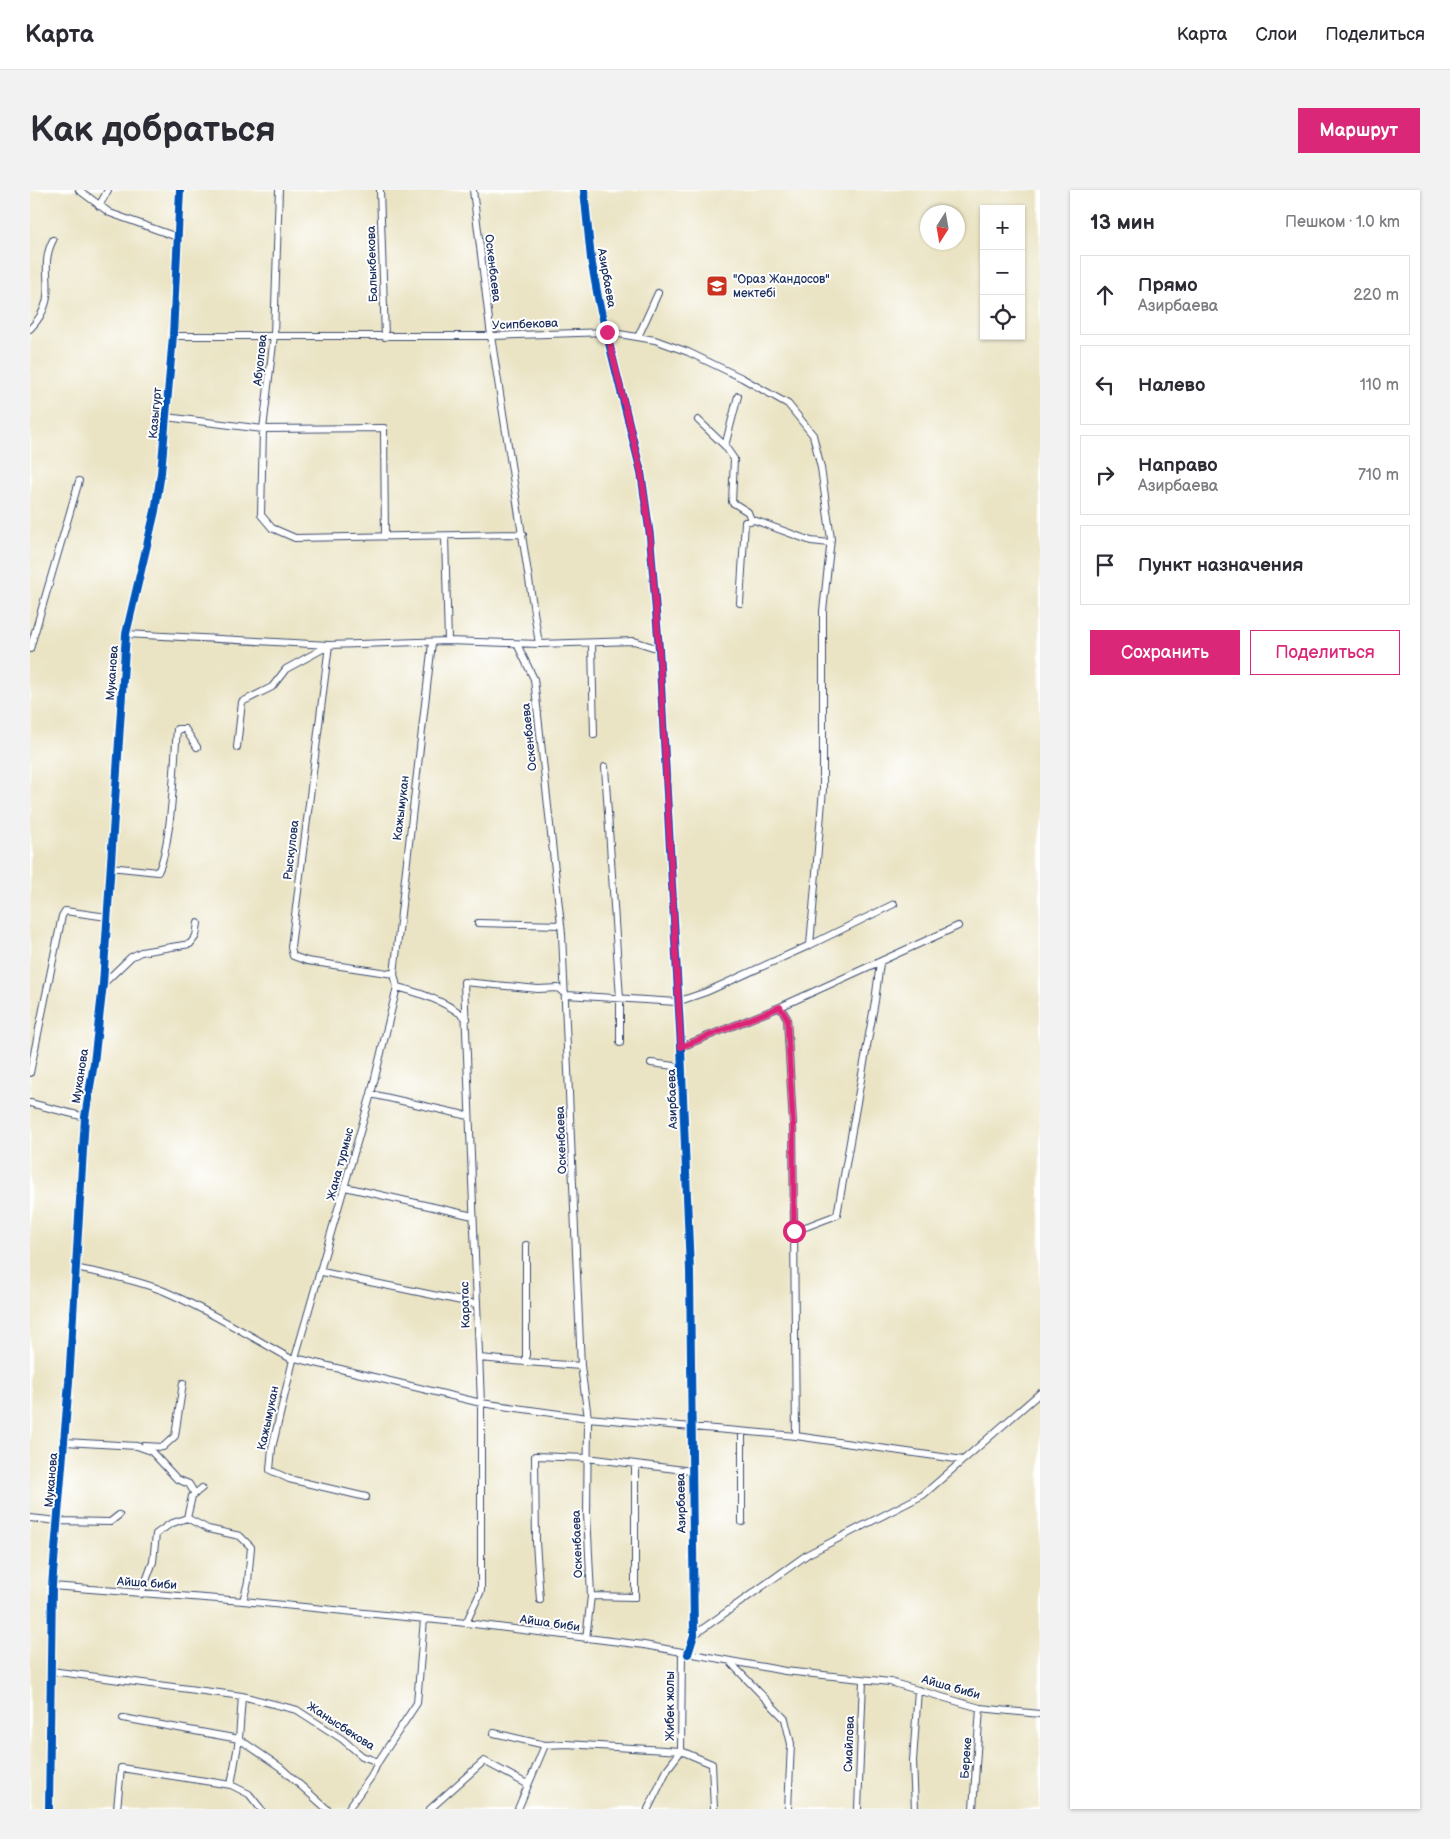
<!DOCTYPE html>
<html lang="ru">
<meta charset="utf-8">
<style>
body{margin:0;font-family:"Balsamiq Sans",sans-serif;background:#f2f2f3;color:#2b2b33}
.controls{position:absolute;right:15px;top:15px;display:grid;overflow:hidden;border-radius:0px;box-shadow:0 1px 4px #0004}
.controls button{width:45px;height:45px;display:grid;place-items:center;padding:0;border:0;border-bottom:1px solid #e1e1e2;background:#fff;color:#2b2b33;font:25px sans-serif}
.compass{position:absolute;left:890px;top:15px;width:45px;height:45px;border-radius:50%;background:#fff;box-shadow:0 1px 4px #0004;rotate:191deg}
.stop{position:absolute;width:15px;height:15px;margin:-11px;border:4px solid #db2777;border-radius:50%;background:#fff}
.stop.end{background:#db2777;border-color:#fff;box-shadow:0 1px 5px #0008}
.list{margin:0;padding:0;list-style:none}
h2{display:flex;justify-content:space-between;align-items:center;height:65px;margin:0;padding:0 20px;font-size:21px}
h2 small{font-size:16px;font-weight:400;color:#7c7c81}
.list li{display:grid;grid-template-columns:32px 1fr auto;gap:15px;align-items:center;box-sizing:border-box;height:80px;margin:0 10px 10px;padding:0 10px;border:1px solid #e1e1e2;border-radius:0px}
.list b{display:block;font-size:19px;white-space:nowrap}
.list p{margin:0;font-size:16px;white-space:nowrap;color:#7c7c81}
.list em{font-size:16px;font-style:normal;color:#7c7c81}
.actions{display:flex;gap:10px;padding:15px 20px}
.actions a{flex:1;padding:11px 0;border:1px solid #db2777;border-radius:0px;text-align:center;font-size:18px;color:#db2777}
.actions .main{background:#db2777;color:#fff}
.icon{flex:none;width:28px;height:28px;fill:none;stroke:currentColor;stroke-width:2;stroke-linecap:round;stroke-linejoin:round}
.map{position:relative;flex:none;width:1010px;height:1619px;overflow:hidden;border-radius:0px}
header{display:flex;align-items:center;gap:30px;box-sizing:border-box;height:70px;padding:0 25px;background:#fff;border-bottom:1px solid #e1e1e2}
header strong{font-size:24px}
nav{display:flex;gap:28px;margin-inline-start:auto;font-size:18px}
.intro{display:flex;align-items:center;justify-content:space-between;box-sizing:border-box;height:120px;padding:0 30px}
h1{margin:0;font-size:35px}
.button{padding:12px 22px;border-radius:0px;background:#db2777;color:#fff;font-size:18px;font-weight:700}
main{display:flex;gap:30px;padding:0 30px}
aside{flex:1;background:#fff;border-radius:0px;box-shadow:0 1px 4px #0004}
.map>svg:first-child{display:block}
</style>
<header>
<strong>Карта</strong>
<nav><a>Карта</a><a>Слои</a><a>Поделиться</a></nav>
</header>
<div class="intro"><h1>Как добраться</h1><a class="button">Маршрут</a></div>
<main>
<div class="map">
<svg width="1010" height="1619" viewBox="0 0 1010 1619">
<rect width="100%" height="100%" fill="#fff"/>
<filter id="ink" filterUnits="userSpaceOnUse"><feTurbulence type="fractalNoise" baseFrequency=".02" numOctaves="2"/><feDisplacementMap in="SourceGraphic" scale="10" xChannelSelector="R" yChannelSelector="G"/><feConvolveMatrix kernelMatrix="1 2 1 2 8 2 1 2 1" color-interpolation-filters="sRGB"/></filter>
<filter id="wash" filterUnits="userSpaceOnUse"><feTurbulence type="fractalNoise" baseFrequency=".0096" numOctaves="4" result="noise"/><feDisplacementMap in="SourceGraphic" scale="20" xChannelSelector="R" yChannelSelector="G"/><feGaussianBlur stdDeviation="1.12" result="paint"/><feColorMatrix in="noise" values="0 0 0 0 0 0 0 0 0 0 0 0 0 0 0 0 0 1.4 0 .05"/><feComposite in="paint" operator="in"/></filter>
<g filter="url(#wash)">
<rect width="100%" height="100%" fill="#eae4c4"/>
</g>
<g filter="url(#ink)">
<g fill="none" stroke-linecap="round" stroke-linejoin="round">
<!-- street casing -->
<g stroke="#3a4a6d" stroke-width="8">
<path id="street" d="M 49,0 L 80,23 L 147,47
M 249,0 L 244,145 L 233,239 L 231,325 L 242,338 L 265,348 L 493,344
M 350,0 L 355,147
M 443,0 L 461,146 L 509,454
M 554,0 L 561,69 L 569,113 L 611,282 L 620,346 L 629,459 L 651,857 L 660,1081 L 664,1445 L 658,1464
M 69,16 L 78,0
M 0,139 C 33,105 6,82 23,50
M 143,146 L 461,146 L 577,142 L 625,150 L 658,162 L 712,188 L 758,214 L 783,245 L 791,278 L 801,349 L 793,421 L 793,599 L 780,755
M 608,147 L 628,103
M 708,206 L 695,256 L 704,269 L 702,312 L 718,322 L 721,330
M 136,227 L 233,239 L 354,238 L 355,347
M 668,230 L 695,256
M 415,347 L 418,451
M 710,413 L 715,332 L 724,330 L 781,351 L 800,353
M 96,444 L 299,455 L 418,451 L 509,454 L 604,451 L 629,459
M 487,454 L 504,489 L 532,744 L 551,1176 L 558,1228 L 557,1323 L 561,1406 L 556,1449
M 562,454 L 564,545
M 299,455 L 261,757 L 263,766 L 277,771 L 364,784
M 0,459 L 49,291
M 207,557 L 212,512 L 242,497 L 256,479 L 298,456
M 575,577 L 590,809 L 590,853
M 80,677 L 128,682 C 142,655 144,572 147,539 L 155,539 L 167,557
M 448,733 L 531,735
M 73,794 L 101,767 L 111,762 L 160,754 L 166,746 L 168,733
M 367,797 C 391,803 418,812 437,829
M 750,817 L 757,828 L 763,934 L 766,1246
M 651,857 L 750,817 L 928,736
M 621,873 L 652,877
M 0,883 L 32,726 L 35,721 L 77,727
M 341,904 L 439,926
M 0,913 L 55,927
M 315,997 L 443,1026
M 765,1041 L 807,1025 L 845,811 L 850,773
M 45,1078 C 75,1084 106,1090 134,1101 C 178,1120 220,1146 263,1170 L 265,1168 L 451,1213 L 558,1228 L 766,1246 L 933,1270
M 292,1082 L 446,1114
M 265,1168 L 341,904 L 367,797 L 364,784 L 402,453
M 449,1168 L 496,1172 L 496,1055
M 263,1170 L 242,1258 L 240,1280 L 259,1289 L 336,1307
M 496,1172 L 551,1176
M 712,1242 L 712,1332
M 35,1252 L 107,1256 L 121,1261 L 147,1289 L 159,1294 L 165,1304
M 114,1256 L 133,1257 L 145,1246 L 153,1193
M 172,1298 L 162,1306 L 157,1328 L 178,1339 L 210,1346 L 221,1357 L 218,1392 L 213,1411
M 0,1328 L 28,1331 L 80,1332 L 89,1325
M 22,1396 L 213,1411 L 436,1433 L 614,1455 L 755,1481 L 860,1492 L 950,1518 L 1010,1524
M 111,1404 L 123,1372 L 126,1344 L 140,1334 L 157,1328
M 561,1406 L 605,1407 L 605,1274
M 510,1410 L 506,1352 L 505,1266 L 557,1268 L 662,1281
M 436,1433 L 451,1401 L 451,1213 L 434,792 L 508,799 L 528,798 L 536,805 L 647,812 L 676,802 L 780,755 L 864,714
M 664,1445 L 778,1364 L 893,1305 L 1010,1203
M 700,1472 L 755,1529 L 761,1554 L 758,1619
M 21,1481 L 212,1506 L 267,1520 L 312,1549 L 332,1566 L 348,1572 L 387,1513 L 394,1429
M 93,1528 L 209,1549 L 250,1577 L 297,1619
M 464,1543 L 515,1555 L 536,1554 L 651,1561 L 682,1574 L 684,1619
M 201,1595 L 209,1549 L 212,1506
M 19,1619 L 22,1396 L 39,1192 L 55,927 L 64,873 L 73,794 L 96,444 L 125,321 L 131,283 L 143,146 L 150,0
M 87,1619 L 91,1578 L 201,1595 L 219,1604 L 231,1619
M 318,1619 L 341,1587 L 348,1572
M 400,1619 L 454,1571 L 497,1594
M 488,1619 L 515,1555
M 618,1619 L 638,1578 L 651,1561 L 652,1463
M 828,1619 L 833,1490
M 885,1619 L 883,1571 L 888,1500
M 943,1619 L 950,1518"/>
</g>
<!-- street -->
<use href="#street" stroke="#fff" stroke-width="6"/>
<!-- cycleway casing -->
<g stroke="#fff" stroke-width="11">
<path id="cycleway" d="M 554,0 L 561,69 L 569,113 L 611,282 L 620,346 L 629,459 L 651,857 L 660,1081 L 664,1445 L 658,1464
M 19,1619 L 22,1396 L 39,1192 L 55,927 L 64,873 L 73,794 L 96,444 L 125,321 L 131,283 L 143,146 L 150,0"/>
</g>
<!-- cycleway -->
<use href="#cycleway" stroke="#0057b8" stroke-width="8"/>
</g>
</g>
<g fill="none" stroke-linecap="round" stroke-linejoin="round" filter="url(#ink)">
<!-- route -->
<path stroke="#db2777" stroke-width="6" d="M 577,142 L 611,282 L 620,346 L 629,459 L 651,857 L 750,817 L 757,828 L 763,934 L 764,1041"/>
</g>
<!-- icons -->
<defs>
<g id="school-square" transform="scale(1.125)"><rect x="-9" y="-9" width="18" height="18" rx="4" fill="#c8321e" stroke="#fff"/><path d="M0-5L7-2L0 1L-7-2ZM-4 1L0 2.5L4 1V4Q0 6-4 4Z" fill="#fff"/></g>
</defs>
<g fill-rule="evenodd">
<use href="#school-square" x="687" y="96"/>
</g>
<g text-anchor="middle" stroke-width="4" stroke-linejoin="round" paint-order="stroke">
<!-- street labels -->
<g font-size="12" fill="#1b2f5e" stroke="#fff">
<text transform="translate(342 74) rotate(-92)" y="4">Балыкбекова</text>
<text transform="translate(463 78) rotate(83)" y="4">Оскенбаева</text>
<text transform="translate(577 88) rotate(80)" y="4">Азирбаева</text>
<text transform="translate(495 134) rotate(-2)" y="4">Усипбекова</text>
<text transform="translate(230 170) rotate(-84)" y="4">Абуолова</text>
<text transform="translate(125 223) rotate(-85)" y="4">Казыгурт</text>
<text transform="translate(82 483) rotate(-86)" y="4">Муканова</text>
<text transform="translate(499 547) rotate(-96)" y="4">Оскенбаева</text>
<text transform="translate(371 618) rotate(-83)" y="4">Кажымукан</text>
<text transform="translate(261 660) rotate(-83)" y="4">Рыскулова</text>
<text transform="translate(50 886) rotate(-81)" y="4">Муканова</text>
<text transform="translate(642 909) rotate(-92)" y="4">Азирбаева</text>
<text transform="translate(531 950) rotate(-92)" y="4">Оскенбаева</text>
<text transform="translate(310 974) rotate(-75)" y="4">Жана турмыс</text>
<text transform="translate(435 1115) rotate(-92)" y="4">Каратас</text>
<text transform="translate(238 1228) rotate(-78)" y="4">Кажымукан</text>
<text transform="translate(21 1290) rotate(-85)" y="4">Муканова</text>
<text transform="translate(651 1313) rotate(-91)" y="4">Азирбаева</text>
<text transform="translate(547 1354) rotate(-92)" y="4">Оскенбаева</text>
<text transform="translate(117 1393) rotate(4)" y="4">Айша биби</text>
<text transform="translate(520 1433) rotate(8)" y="4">Айша биби</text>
<text transform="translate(921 1497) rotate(16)" y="4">Айша биби</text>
<text transform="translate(640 1516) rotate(-90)" y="4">Жибек жолы</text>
<text transform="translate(311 1536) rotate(33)" y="4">Жанысбекова</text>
<text transform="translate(819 1554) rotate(-88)" y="4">Смайлова</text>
<text transform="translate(936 1568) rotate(-86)" y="4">Береке</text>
</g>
<!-- poi labels -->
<g font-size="12" fill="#1b2f5e" stroke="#fff" text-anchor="start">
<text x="703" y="93">"Ораз Жандосов"<tspan x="703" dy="14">мектебі</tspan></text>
</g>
</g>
</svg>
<div class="controls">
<button>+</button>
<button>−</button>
<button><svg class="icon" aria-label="locate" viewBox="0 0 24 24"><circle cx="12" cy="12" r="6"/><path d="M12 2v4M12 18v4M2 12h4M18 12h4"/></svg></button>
</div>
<svg class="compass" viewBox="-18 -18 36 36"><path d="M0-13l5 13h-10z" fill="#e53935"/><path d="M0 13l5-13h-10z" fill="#7c7c81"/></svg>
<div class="stop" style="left:764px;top:1041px"></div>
<div class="stop end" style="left:577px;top:142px"></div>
</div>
<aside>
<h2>13 мин<small>Пешком · 1.0 km</small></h2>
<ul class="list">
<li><svg class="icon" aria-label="ahead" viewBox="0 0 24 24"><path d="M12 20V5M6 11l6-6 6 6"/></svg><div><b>Прямо</b><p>Азирбаева</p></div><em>220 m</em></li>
<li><svg class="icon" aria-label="left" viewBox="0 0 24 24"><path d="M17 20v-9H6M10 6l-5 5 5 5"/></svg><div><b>Налево</b></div><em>110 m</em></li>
<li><svg class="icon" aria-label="right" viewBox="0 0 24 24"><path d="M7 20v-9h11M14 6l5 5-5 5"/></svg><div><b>Направо</b><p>Азирбаева</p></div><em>710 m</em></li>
<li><svg class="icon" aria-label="arrive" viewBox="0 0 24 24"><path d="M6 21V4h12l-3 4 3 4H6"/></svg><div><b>Пункт назначения</b></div></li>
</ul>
<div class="actions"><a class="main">Сохранить</a><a>Поделиться</a></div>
</aside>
</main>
